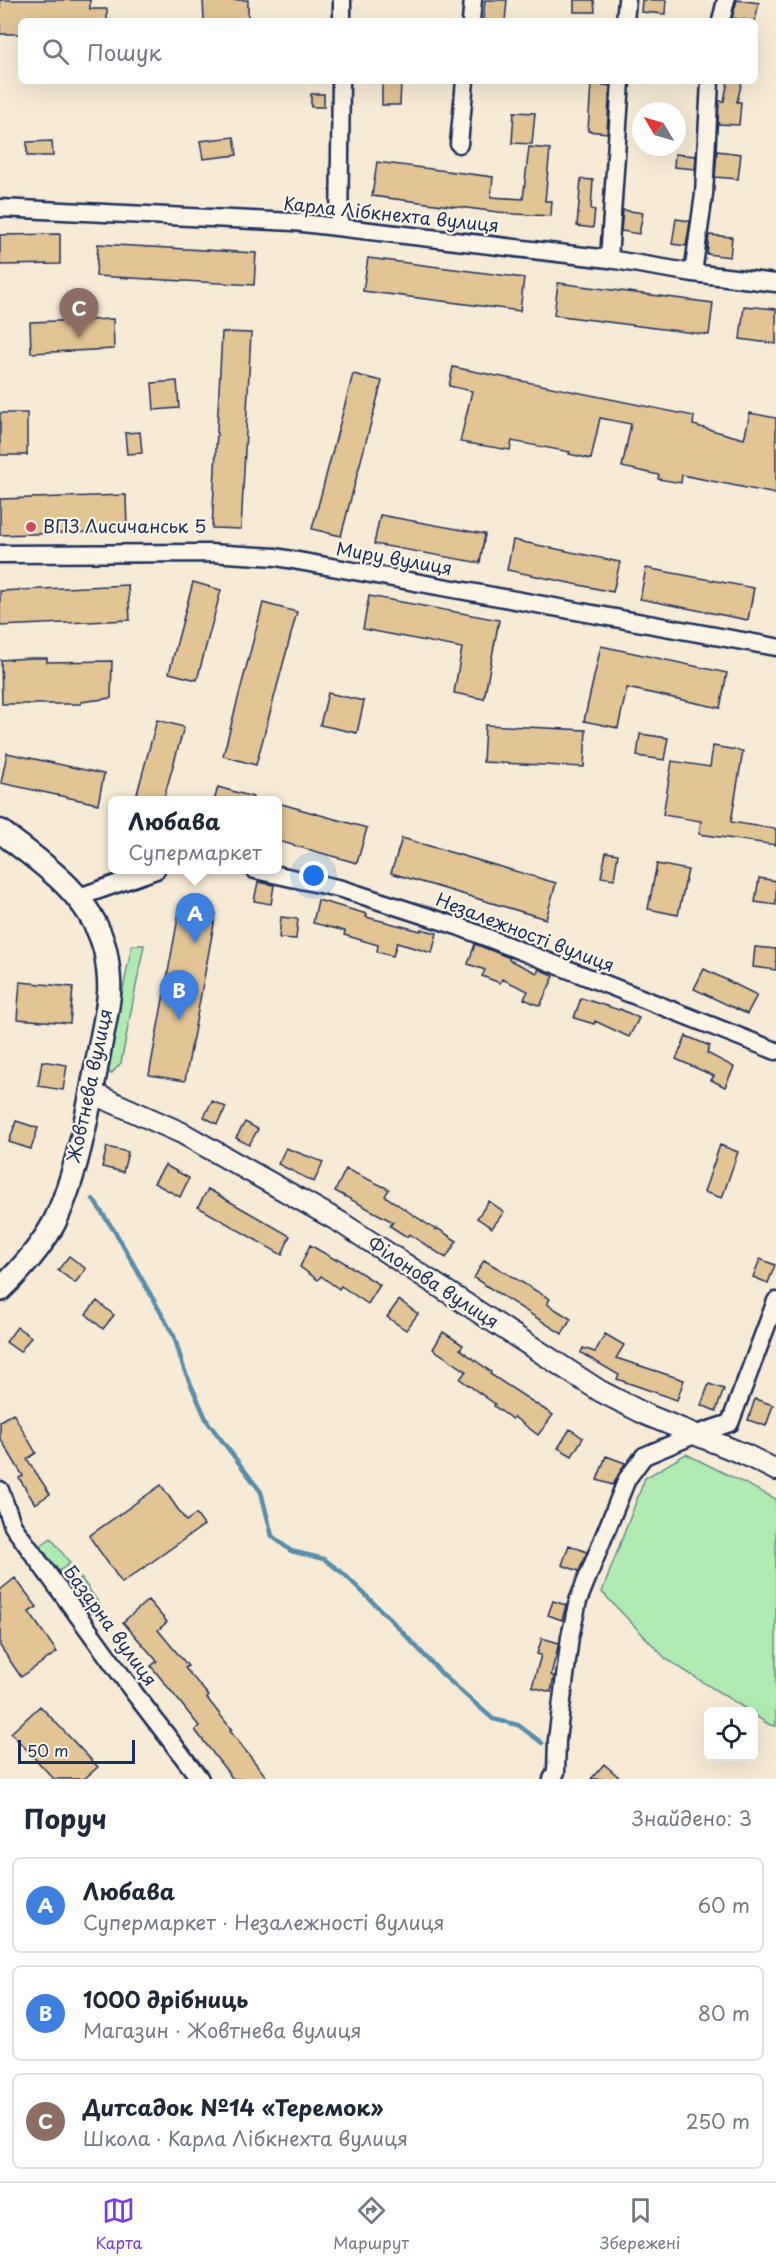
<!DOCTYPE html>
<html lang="uk">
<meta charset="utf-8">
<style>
body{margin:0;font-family:"Playpen Sans",sans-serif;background:#f2f2f3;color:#1f2937}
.controls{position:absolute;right:18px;bottom:18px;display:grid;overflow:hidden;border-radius:9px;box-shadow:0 6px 24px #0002}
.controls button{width:54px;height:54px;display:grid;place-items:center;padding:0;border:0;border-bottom:2px solid #e0e1e3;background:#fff;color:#1f2937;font:30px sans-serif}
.compass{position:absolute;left:632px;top:102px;width:54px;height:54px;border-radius:50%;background:#fff;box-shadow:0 6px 24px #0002;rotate:308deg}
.scale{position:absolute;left:18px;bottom:15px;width:117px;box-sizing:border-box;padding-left:6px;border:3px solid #1b2f5e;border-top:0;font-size:16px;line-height:21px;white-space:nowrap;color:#1b2f5e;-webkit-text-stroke:4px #fcf5e5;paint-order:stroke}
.you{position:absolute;left:314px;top:876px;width:21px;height:21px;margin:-15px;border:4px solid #fff;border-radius:50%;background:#1a73e8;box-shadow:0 0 0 9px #1a73e833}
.badge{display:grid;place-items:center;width:39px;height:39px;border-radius:50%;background:#7c3aed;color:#fff;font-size:20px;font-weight:700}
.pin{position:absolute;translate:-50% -50px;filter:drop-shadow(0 2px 3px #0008)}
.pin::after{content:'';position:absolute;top:32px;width:21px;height:18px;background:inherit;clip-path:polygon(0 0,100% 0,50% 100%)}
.popup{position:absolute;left:108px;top:796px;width:174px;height:78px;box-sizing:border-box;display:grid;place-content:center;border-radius:9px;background:#fff;filter:drop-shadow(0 2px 4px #0005);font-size:20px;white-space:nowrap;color:#747a83}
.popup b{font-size:22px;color:#1f2937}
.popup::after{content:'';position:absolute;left:50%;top:100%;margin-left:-12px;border:12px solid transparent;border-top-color:#fff}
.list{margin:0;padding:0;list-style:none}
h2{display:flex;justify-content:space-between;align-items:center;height:78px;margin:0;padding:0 24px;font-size:26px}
h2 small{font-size:20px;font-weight:400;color:#747a83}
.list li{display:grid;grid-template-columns:39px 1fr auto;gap:18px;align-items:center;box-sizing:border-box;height:96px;margin:0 12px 12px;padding:0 12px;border:2px solid #e0e1e3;border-radius:9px}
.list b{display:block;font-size:22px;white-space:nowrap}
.list p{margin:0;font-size:20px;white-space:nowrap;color:#747a83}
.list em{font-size:20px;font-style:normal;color:#747a83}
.icon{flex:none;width:33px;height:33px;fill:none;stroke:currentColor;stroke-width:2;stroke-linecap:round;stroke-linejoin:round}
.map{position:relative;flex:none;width:776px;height:1779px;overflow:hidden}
.search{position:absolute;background:#fff;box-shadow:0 6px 24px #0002;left:18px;right:18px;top:18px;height:66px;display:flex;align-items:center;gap:15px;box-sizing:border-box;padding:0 21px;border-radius:9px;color:#747a83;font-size:22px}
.sheet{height:402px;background:#fff}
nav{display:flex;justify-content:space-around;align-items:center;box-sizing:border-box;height:84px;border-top:2px solid #e0e1e3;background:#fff;font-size:16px;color:#747a83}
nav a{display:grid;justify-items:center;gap:3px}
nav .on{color:#7c3aed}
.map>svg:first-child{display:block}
</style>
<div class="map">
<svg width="776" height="1779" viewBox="0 0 776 1779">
<rect width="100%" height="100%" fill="#f7ebd5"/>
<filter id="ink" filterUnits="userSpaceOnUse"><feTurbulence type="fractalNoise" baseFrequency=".0167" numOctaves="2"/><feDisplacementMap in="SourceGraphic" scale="12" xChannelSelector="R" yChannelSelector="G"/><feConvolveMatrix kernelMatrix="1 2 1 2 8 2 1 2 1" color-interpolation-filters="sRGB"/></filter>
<g filter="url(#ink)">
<!-- green -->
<path fill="#b0ecb2" stroke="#668e88" stroke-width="1.5" d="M 132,945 L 144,945 L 121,1063 L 111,1074 L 107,1069 Z
M 686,1454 L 776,1499 L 776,1726 L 770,1725 L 754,1715 L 754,1712 L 749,1711 L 666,1659 L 602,1592 L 645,1478 Z
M 51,1538 L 70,1563 L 59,1571 L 40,1546 Z
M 81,1578 L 101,1606 L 92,1613 L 72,1585 Z"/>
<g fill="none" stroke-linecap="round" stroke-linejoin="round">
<!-- stream -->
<path stroke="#588eac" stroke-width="4.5" d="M 93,1199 L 117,1235 L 174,1336 L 184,1369 L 207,1421 L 261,1492 L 272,1536 L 291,1551 L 324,1559 L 344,1574 L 393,1622 L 444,1676 L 493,1719 L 518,1725 L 542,1743"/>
</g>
<!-- building -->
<path fill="#e2c495" stroke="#1b2f5e" stroke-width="1.5" d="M 0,0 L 90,0 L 90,9 L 107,9 L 107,21 L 21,21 L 21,34 L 0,34 Z
M 203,0 L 248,0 L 248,21 L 204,21 Z
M 485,0 L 507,0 L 505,21 L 483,21 Z
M 574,0 L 594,0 L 595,12 L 574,12 Z
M 642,0 L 666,0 L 665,14 L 641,12 Z
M 737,0 L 759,3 L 755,21 L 732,18 Z
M 382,81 L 401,82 L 400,105 L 382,105 Z
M 728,81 L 742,81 L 737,102 L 741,102 L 739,125 L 718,124 L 719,101 L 724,101 Z
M 591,83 L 610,86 L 607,133 L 588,131 Z
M 311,94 L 324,94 L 324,107 L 311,107 Z
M 514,112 L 535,113 L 532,144 L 512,143 Z
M 234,137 L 237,155 L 203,159 L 200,141 Z
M 52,141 L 53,156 L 27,156 L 27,142 Z
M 529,147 L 550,149 L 545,201 L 552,201 L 551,216 L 514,214 L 372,196 L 377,162 L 493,177 L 491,197 L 523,199 Z
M 717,151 L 741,154 L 738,179 L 715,177 Z
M 675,154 L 696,156 L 695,169 L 674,167 Z
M 581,179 L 593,180 L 591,209 L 595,210 L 593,228 L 577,226 Z
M 623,210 L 643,213 L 639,234 L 621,231 Z
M 676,219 L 690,221 L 686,246 L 672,244 Z
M 60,234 L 60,264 L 0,265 L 0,235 Z
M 709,235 L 732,237 L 730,257 L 707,254 Z
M 98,244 L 256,253 L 254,285 L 96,276 Z
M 368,258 L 524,278 L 520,311 L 363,291 Z
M 558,283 L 713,303 L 709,335 L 554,315 Z
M 744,306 L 776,309 L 776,344 L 740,339 Z
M 113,319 L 114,349 L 31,353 L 30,322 Z
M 222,332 L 251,333 L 241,529 L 212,528 Z
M 453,367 L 694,416 L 693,425 L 744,439 L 750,413 L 776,418 L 776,494 L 682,475 L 681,483 L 658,479 L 659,475 L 622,467 L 631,424 L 600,418 L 591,459 L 569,454 L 570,452 L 512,441 L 510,450 L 460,442 L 472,391 L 449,386 Z
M 353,374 L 382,381 L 341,536 L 312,529 Z
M 177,381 L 179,408 L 154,410 L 152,383 Z
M 0,413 L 27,413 L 27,455 L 0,455 Z
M 140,432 L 142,453 L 127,454 L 125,433 Z
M 126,495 L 127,531 L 0,535 L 0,499 Z
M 380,515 L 485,534 L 480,563 L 374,544 Z
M 513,540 L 620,562 L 613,592 L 507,570 Z
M 646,568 L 754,588 L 748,620 L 640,599 Z
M 193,582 L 221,590 L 197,680 L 169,673 Z
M 128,585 L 130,620 L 0,626 L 0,591 Z
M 369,596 L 499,620 L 484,699 L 454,693 L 462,648 L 363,629 Z
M 263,603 L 297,612 L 256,765 L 223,756 Z
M 601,646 L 727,673 L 720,708 L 627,688 L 618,728 L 584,721 Z
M 29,658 L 47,658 L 47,662 L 112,661 L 111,698 L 81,702 L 81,704 L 2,704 L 1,660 Z
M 328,693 L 364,701 L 357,733 L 320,725 Z
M 157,720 L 184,727 L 163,801 L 135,801 Z
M 485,725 L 586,730 L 584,767 L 483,762 Z
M 640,734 L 668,738 L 664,760 L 637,756 Z
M 713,746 L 743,751 L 731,822 L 776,829 L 776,845 L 699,834 L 701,821 L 663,815 L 672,761 L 710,767 Z
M 7,753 L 104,774 L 98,804 L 1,783 Z
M 218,787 L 253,797 L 252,801 L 214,801 Z
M 278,803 L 367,828 L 357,863 L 278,841 Z
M 402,838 L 556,883 L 546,919 L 391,873 Z
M 606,852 L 618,854 L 614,879 L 601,877 Z
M 657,864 L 688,870 L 678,915 L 648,909 Z
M 759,878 L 776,881 L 776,905 L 755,902 Z
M 258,882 L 274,885 L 271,904 L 254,901 Z
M 318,900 L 367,914 L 366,917 L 421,931 L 421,929 L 437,933 L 432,953 L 397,943 L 393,956 L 377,952 L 378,945 L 344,935 L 345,931 L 313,923 Z
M 180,907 L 216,913 L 185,1081 L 149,1075 Z
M 281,917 L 298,919 L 296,939 L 279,938 Z
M 475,944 L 510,958 L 509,960 L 537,973 L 539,969 L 554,976 L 540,1006 L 524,999 L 528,991 L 502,979 L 500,983 L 482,976 L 485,970 L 468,964 Z
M 755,947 L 776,949 L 776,970 L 753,967 Z
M 704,969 L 757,995 L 747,1014 L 694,989 Z
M 20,982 L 73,987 L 70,1023 L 17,1019 Z
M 581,998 L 619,1010 L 620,1009 L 639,1018 L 629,1037 L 595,1021 L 594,1024 L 574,1018 Z
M 686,1036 L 710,1046 L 707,1053 L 734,1067 L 725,1087 L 711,1080 L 714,1076 L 676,1059 Z
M 42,1061 L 67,1065 L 63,1090 L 38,1086 Z
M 212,1101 L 226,1107 L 217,1124 L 204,1117 Z
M 16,1121 L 38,1128 L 31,1149 L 9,1142 Z
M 245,1122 L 258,1129 L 249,1145 L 236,1138 Z
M 720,1145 L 738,1152 L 722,1198 L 704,1192 Z
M 107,1147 L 128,1152 L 123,1172 L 102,1167 Z
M 286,1148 L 323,1162 L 314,1182 L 278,1164 Z
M 165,1165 L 189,1178 L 180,1197 L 154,1183 Z
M 346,1169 L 389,1189 L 385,1196 L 436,1230 L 437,1228 L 457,1241 L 446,1258 L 409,1234 L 407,1237 L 390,1226 L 393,1222 L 335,1191 Z
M 208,1189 L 290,1236 L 282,1255 L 198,1207 Z
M 489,1201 L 504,1212 L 492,1228 L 477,1218 Z
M 310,1245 L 336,1260 L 337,1258 L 380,1285 L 368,1304 L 341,1286 L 339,1289 L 321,1276 L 318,1280 L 300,1267 Z
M 69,1256 L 86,1269 L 75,1283 L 58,1270 Z
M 760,1259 L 775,1265 L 768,1283 L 753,1277 Z
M 484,1260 L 550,1299 L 547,1304 L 571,1319 L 562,1334 L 474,1278 Z
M 399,1300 L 418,1314 L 406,1330 L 387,1317 Z
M 97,1301 L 114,1315 L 103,1329 L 86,1314 Z
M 17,1327 L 31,1337 L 20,1352 L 6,1342 Z
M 443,1332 L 463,1345 L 460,1349 L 491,1372 L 490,1374 L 553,1415 L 538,1435 L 514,1417 L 512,1419 L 494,1406 L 495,1404 L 460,1379 L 466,1371 L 433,1349 Z
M 605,1334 L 624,1345 L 616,1358 L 684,1380 L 677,1400 L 617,1379 L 619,1375 L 581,1353 L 583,1348 L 595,1352 Z
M 709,1384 L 724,1389 L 716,1411 L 701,1405 Z
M 755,1399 L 773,1405 L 766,1426 L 748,1420 Z
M 13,1413 L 36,1453 L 27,1459 L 50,1494 L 35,1504 L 19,1478 L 23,1476 L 0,1438 L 0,1421 Z
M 570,1429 L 583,1438 L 572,1456 L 558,1448 Z
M 606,1456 L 625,1463 L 613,1485 L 597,1480 Z
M 161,1485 L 186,1521 L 196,1514 L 204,1525 L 122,1583 L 89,1536 Z
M 569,1545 L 587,1552 L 579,1571 L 562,1565 Z
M 15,1578 L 37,1607 L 29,1612 L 57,1652 L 21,1677 L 0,1646 L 0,1590 Z
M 148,1600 L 167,1622 L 158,1630 L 188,1666 L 185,1668 L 209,1696 L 207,1698 L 232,1730 L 230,1731 L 268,1779 L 233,1779 L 195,1730 L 199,1726 L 151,1666 L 157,1661 L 123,1622 Z
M 553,1601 L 566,1605 L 562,1620 L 548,1615 Z
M 542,1638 L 559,1643 L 551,1675 L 554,1676 L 551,1692 L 532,1687 L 541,1655 L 537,1654 Z
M 40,1706 L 98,1767 L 84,1779 L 54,1779 L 11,1733 Z
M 604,1764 L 621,1779 L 591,1779 Z"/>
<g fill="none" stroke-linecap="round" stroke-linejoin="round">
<!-- minor casing -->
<g stroke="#1b2f5e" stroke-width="21">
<path id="minor" d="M 342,21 L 342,0
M 471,21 L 473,0
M 625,21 L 627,0
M 721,21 L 726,0
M 459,144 L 465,81
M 0,208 L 294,222 L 609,259 L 693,273 L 776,283
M 339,227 L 341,81
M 609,259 L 621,81
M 693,273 L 704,194 L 710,81
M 0,554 L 210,553 L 276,557 L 776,647
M 255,870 L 342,889 L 460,927 L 776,1051
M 79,897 L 156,870
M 0,1490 L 13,1526 L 135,1694 L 200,1779
M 552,1779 L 556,1772 L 557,1740 L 570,1637 L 578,1601 L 627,1479 L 644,1456 L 694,1435 L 730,1423 L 776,1301"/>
</g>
<!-- tertiary casing -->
<g stroke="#1b2f5e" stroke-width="24">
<path id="tertiary" d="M 92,1093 L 182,1133 L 340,1222 L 600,1391 L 647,1415 L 746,1455 L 776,1470"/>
</g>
<!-- secondary casing -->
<g stroke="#1b2f5e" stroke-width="27">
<path id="secondary" d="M 0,831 C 40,862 87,892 103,943 C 107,954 110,981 109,993 C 108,1010 103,1029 100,1047 C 90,1101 78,1174 54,1223 C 40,1249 21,1270 0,1290"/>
</g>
<!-- minor -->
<use href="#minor" stroke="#fcf5e5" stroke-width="16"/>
<!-- tertiary -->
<use href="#tertiary" stroke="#fcf5e5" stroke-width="20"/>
<!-- secondary -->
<use href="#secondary" stroke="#fcf5e5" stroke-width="22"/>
</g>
</g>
<!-- markers -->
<circle fill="#d1495b" stroke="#fcf5e5" stroke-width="2" cx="31" cy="527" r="6"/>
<g text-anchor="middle" stroke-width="4.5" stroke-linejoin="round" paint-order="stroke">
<!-- street labels -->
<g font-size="18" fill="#1b2f5e" stroke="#fcf5e5">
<text transform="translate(391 215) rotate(6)" y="6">Карла Лібкнехта вулиця</text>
<text transform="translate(394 559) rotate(10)" y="6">Миру вулиця</text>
<text transform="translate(525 933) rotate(21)" y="6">Незалежності вулиця</text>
<text transform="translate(90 1086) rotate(-78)" y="6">Жовтнева вулиця</text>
<text transform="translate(433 1283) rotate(33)" y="6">Філонова вулиця</text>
<text transform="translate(110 1626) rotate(54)" y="6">Базарна вулиця</text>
</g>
<!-- poi labels -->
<g font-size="18" fill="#1b2f5e" stroke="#fcf5e5" text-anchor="start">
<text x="43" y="533">ВПЗ Лисичанськ 5</text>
</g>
</g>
</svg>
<div class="controls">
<button><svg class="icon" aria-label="locate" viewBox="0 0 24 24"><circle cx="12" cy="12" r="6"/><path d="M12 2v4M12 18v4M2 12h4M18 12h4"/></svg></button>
</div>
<svg class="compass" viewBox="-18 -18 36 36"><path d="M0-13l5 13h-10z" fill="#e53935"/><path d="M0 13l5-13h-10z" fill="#747a83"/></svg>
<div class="scale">50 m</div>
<div class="you"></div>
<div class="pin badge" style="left:195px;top:943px;background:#3f7fe0">A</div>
<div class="popup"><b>Любава</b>Супермаркет</div>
<div class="pin badge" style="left:179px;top:1020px;background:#3f7fe0">B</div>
<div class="pin badge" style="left:79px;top:338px;background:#8d6e63">C</div>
<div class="search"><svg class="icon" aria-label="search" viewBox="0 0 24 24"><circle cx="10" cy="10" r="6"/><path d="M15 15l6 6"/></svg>Пошук</div>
</div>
<section class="sheet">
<h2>Поруч<small>Знайдено: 3</small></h2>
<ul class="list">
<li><span class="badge" style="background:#3f7fe0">A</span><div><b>Любава</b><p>Супермаркет · Незалежності вулиця</p></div><em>60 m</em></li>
<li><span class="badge" style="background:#3f7fe0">B</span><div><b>1000 дрібниць</b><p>Магазин · Жовтнева вулиця</p></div><em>80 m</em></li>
<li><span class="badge" style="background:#8d6e63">C</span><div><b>Дитсадок №14 «Теремок»</b><p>Школа · Карла Лібкнехта вулиця</p></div><em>250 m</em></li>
</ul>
</section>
<nav>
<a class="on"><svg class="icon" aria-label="map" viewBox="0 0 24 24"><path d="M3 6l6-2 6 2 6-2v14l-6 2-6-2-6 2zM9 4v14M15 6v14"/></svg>Карта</a>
<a><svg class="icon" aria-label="directions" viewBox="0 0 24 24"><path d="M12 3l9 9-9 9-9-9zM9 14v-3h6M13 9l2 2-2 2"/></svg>Маршрут</a>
<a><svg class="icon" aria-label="saved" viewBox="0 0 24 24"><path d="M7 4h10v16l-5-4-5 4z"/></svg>Збережені</a>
</nav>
